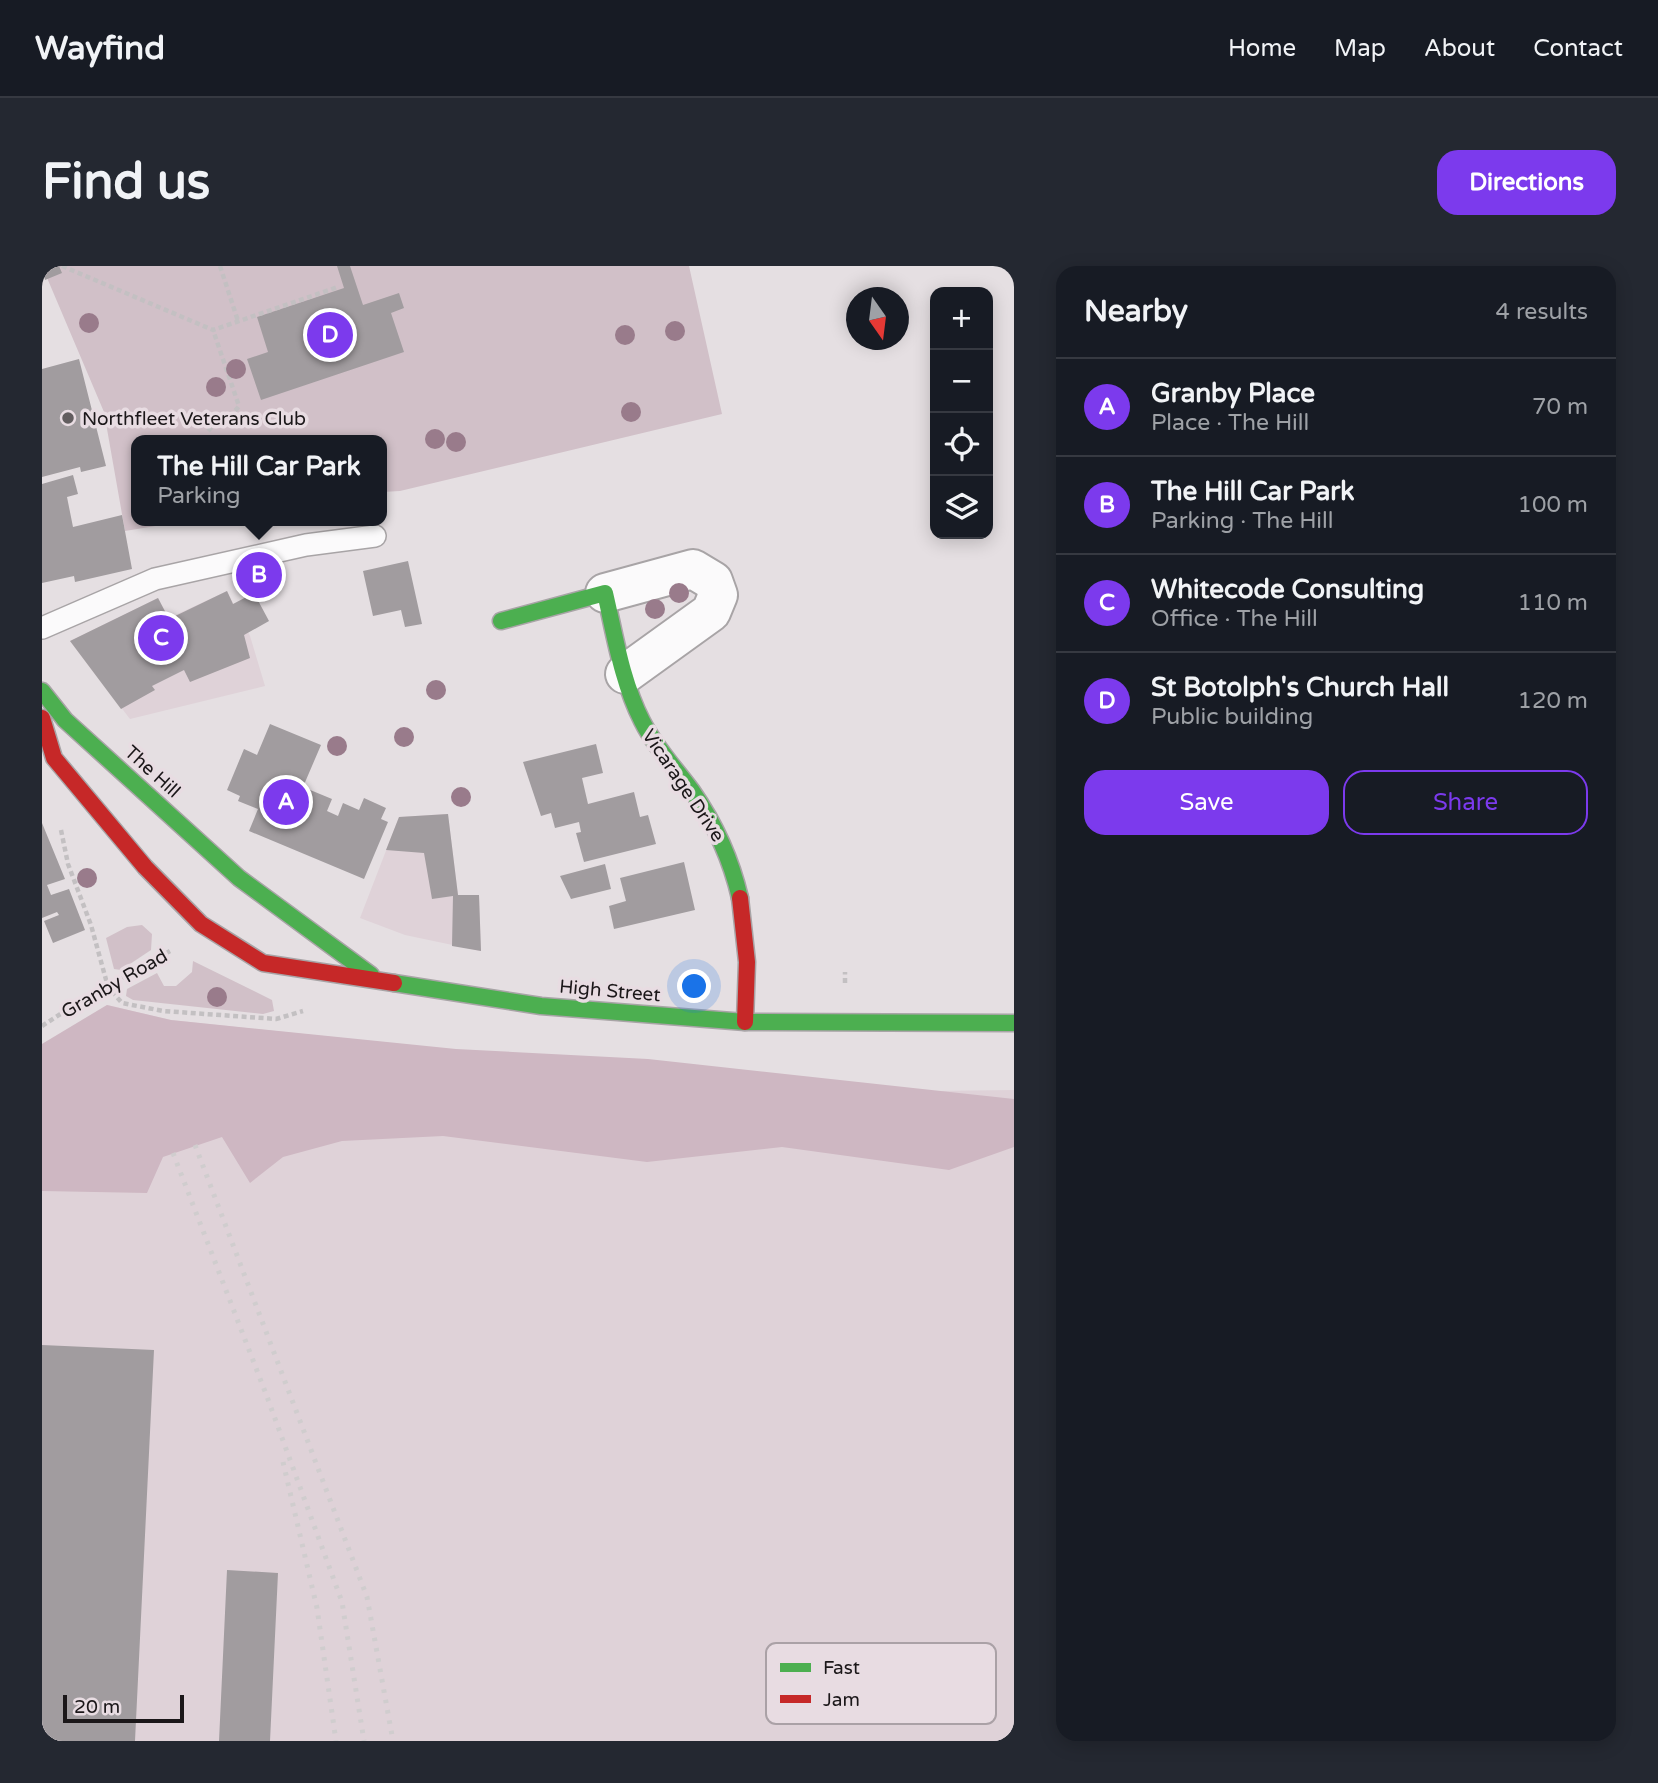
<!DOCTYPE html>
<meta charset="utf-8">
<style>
body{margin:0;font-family:"Varela Round",sans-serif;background:#242831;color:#f1f3f6}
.controls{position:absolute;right:21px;top:21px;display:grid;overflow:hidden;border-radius:14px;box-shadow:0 4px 18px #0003}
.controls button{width:63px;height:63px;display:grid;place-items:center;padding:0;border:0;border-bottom:2px solid #363941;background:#171b24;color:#f1f3f6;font:35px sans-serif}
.compass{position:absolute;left:804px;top:21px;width:63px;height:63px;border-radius:50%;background:#171b24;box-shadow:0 4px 18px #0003;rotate:166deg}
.scale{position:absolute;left:21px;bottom:18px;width:121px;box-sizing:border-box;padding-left:7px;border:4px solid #1b1719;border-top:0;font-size:19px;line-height:24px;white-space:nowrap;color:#1b1719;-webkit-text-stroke:5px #e8dce2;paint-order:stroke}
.you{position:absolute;left:653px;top:721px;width:24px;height:24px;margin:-18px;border:5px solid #fff;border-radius:50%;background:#1a73e8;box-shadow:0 0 0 10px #1a73e833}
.badge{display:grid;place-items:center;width:46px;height:46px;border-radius:50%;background:#7c3aed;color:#fff;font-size:23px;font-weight:700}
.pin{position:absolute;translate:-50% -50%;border:4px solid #fff;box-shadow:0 2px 7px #0006}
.popup{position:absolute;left:89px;top:169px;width:256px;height:91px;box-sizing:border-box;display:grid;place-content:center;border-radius:14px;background:#171b24;filter:drop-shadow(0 2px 5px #0005);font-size:23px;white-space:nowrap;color:#9ea1a6}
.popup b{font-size:26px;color:#f1f3f6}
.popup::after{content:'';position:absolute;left:50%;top:100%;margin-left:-14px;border:14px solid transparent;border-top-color:#171b24}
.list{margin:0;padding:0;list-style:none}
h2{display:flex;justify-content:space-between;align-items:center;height:91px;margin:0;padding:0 28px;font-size:30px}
h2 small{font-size:23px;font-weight:400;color:#9ea1a6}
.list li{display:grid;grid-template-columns:46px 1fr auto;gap:21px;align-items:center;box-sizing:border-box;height:98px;padding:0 28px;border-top:2px solid #363941}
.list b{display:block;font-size:26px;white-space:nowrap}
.list p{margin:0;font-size:23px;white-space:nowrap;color:#9ea1a6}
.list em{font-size:23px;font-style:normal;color:#9ea1a6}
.actions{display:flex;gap:14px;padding:21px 28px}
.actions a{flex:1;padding:16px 0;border:2px solid #7c3aed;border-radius:21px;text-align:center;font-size:24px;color:#7c3aed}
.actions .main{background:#7c3aed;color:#fff}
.icon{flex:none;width:38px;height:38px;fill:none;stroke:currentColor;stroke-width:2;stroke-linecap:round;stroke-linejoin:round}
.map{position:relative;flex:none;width:972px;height:1475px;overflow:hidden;border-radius:21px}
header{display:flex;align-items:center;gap:42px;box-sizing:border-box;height:98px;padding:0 35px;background:#171b24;border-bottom:2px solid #363941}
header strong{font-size:33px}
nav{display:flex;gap:38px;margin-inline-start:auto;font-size:24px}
.intro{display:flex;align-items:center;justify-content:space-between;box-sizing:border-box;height:168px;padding:0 42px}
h1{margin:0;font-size:49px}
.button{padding:18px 32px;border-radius:21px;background:#7c3aed;color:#fff;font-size:24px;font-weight:700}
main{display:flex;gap:42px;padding:0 42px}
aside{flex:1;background:#171b24;border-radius:21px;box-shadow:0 4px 18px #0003}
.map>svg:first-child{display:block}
</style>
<header>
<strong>Wayfind</strong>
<nav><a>Home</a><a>Map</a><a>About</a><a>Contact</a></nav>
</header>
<div class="intro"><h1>Find us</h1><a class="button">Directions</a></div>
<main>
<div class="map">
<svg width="972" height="1475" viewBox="0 0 972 1475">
<rect width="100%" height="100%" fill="#e5dfe2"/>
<!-- built -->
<path fill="#dfd2d8" d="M 185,325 L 208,370 L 223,420 L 88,453 L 28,375 L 116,332 L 127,352 Z
M 406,548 L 416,629 L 437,629 L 439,685 L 363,669 L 318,652 L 357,551 Z
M 65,739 L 129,754 L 814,826 L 972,824 L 972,1475 L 0,1475 L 0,778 Z"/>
<!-- green -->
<path fill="#d1c0c8" d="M 0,0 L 647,0 L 680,148 L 358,225 L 340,226 L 340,174 L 94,174 L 94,255 L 144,255 L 83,265 L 62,146 Z
M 100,659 L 110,668 L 109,684 L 79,704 L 72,703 L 64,672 L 85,661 Z
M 151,695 L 230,734 L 232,745 L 221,748 L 91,734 L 84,730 L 85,723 L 115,707 L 122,720 L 134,720 L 150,706 Z"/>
<!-- forest -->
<path fill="#ceb7c2" d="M 65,739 L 129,754 L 414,783 L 606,793 L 972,833 L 972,881 L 907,904 L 740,881 L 605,896 L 401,870 L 300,875 L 241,891 L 208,917 L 180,871 L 121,891 L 105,927 L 0,925 L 0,778 Z"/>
<!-- building -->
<path fill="#a19c9f" d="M 0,0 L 17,0 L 20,7 L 3,14 Z
M 295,0 L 308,0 L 321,39 L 357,27 L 362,42 L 349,47 L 362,86 L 219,134 L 205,93 L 226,86 L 215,51 L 302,22 Z
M 37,93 L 64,200 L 39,206 L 38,201 L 0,211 L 0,103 Z
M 31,209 L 36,228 L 25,231 L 31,261 L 80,249 L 90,303 L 33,316 L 32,310 L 0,317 L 0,218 Z
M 366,295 L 380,358 L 363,361 L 359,344 L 331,350 L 321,305 Z
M 185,325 L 191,338 L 212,327 L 227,355 L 202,369 L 208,392 L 148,416 L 142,404 L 110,420 L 113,424 L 79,443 L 28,375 L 116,332 L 127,353 Z
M 228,458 L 279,479 L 261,521 L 290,533 L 285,545 L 296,550 L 301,537 L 317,544 L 322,532 L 344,542 L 339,553 L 346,556 L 322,613 L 207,565 L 216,543 L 196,535 L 198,530 L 185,524 L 202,483 L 215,489 Z
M 554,478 L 561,507 L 540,512 L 546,538 L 592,526 L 598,551 L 606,549 L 614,578 L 542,596 L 534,567 L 539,566 L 537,556 L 513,562 L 509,547 L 499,550 L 481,496 Z
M 406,548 L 416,629 L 437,629 L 439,685 L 410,680 L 411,630 L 390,633 L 382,587 L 344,584 L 357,551 Z
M 0,557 L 23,613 L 5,619 L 9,629 L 27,623 L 43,664 L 11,677 L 2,655 L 17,649 L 15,646 L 0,652 Z
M 642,596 L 653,644 L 572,663 L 567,640 L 584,635 L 578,612 Z
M 563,598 L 569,623 L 529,633 L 518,610 Z
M 0,1079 L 112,1084 L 93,1475 L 0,1475 Z
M 185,1304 L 236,1307 L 228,1475 L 177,1475 Z"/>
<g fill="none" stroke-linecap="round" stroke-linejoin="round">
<!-- lane casing -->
<g stroke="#a8a4a6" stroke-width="24">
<path id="lane" d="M 0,362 L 113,313 L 264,279 L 333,270"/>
</g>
<!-- street casing -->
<g stroke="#a8a4a6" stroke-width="42">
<path id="street" d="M 563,327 L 651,303 L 671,315 L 676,329 L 669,346 L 583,408"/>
</g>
<!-- fast casing -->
<g stroke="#a8a4a6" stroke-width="19">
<path id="fast" d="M 459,355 L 563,327 C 573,370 580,416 600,455 C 613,481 633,502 650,525 C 673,558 689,593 698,632
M 0,425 L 23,454 L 197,612 L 329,709
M 352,717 L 499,740 L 703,756 L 972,757"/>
</g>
<!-- jam casing -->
<g stroke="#a8a4a6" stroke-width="19">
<path id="jam" d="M 0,452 L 12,492 L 103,601 L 159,658 L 221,697 L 352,717
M 698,632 L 705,696 L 703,756"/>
</g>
<!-- path -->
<path stroke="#c3c0c2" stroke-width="4.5" stroke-dasharray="5 3.5" stroke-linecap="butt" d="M 20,0 L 171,64 L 296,21
M 178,0 L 196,55
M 0,1 L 2,0
M 166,165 C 175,154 190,151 197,140 L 171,64
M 19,564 L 26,598 L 49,659 L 66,721 L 80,737 L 121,745 L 234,753 L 261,745
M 803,717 L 803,706
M 0,760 C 42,732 85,710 128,685"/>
<!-- lane -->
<use href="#lane" stroke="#fbfafb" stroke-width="21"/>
<!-- street -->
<use href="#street" stroke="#fbfafb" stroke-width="38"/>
<!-- fast -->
<use href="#fast" stroke="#4caf50" stroke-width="16"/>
<!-- jam -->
<use href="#jam" stroke="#c62828" stroke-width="16"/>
<!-- rail -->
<path stroke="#d0cdce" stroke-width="5" stroke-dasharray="3.5 7" stroke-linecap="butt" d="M 153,879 L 325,1331 L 351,1475
M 131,887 L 224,1128 L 300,1336 L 322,1475
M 241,1196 L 275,1342 L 294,1475"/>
</g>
<!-- trees -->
<g fill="#997b8b">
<circle cx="47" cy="57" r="10"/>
<circle cx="633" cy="65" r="10"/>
<circle cx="583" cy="69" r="10"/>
<circle cx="194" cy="103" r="10"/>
<circle cx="174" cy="121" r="10"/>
<circle cx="589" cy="146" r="10"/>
<circle cx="393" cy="173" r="10"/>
<circle cx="414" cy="176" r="10"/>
<circle cx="637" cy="327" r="10"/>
<circle cx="613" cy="343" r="10"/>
<circle cx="394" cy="424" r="10"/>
<circle cx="362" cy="471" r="10"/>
<circle cx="295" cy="480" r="10"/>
<circle cx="419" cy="531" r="10"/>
<circle cx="45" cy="612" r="10"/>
<circle cx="175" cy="731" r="10"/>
</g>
<!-- markers -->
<circle fill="#625d5f" stroke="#e8dce2" stroke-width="2.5" cx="26" cy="152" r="7"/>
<g text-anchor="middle" stroke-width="7" stroke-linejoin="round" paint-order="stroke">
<!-- poi labels -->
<g font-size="19" fill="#1b1719" stroke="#e8dce2" text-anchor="start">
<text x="40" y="159">Northfleet Veterans Club</text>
</g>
<!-- street labels -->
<g font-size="19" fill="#1b1719" stroke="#e8dce2">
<text transform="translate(111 505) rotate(42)" y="7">The Hill</text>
<text transform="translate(642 519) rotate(56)" y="7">Vicarage Drive</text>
<text transform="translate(72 717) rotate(-30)" y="7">Granby Road</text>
<text transform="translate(568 724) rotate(5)" y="7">High Street</text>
</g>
</g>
<!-- legend -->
<rect x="724" y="1377" width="230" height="81" rx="10" fill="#e8dce2" stroke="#aaa1a6" stroke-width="2"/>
<rect x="738" y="1397" width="31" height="9" fill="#4caf50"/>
<rect x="738" y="1429" width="31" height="8" fill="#c62828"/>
<g font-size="19" fill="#1b1719">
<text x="781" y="1408">Fast</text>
<text x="781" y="1440">Jam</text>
</g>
</svg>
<div class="controls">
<button>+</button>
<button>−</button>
<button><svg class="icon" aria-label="locate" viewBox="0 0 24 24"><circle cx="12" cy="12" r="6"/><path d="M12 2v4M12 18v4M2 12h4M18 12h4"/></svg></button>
<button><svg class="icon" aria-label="layers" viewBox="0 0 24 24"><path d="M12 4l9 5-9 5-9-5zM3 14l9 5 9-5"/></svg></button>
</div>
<svg class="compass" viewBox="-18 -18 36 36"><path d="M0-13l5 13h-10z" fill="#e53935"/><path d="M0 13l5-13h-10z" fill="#9ea1a6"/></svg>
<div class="scale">20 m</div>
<div class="you"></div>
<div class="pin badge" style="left:244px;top:536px">A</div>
<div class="pin badge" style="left:217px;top:309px">B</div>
<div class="popup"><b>The Hill Car Park</b>Parking</div>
<div class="pin badge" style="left:119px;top:372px">C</div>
<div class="pin badge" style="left:288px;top:69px">D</div>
</div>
<aside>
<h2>Nearby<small>4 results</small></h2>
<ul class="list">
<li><span class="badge">A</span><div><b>Granby Place</b><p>Place · The Hill</p></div><em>70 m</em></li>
<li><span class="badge">B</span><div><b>The Hill Car Park</b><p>Parking · The Hill</p></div><em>100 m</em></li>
<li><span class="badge">C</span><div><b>Whitecode Consulting</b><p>Office · The Hill</p></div><em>110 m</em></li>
<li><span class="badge">D</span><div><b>St Botolph's Church Hall</b><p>Public building</p></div><em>120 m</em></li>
</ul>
<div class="actions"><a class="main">Save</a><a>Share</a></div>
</aside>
</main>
